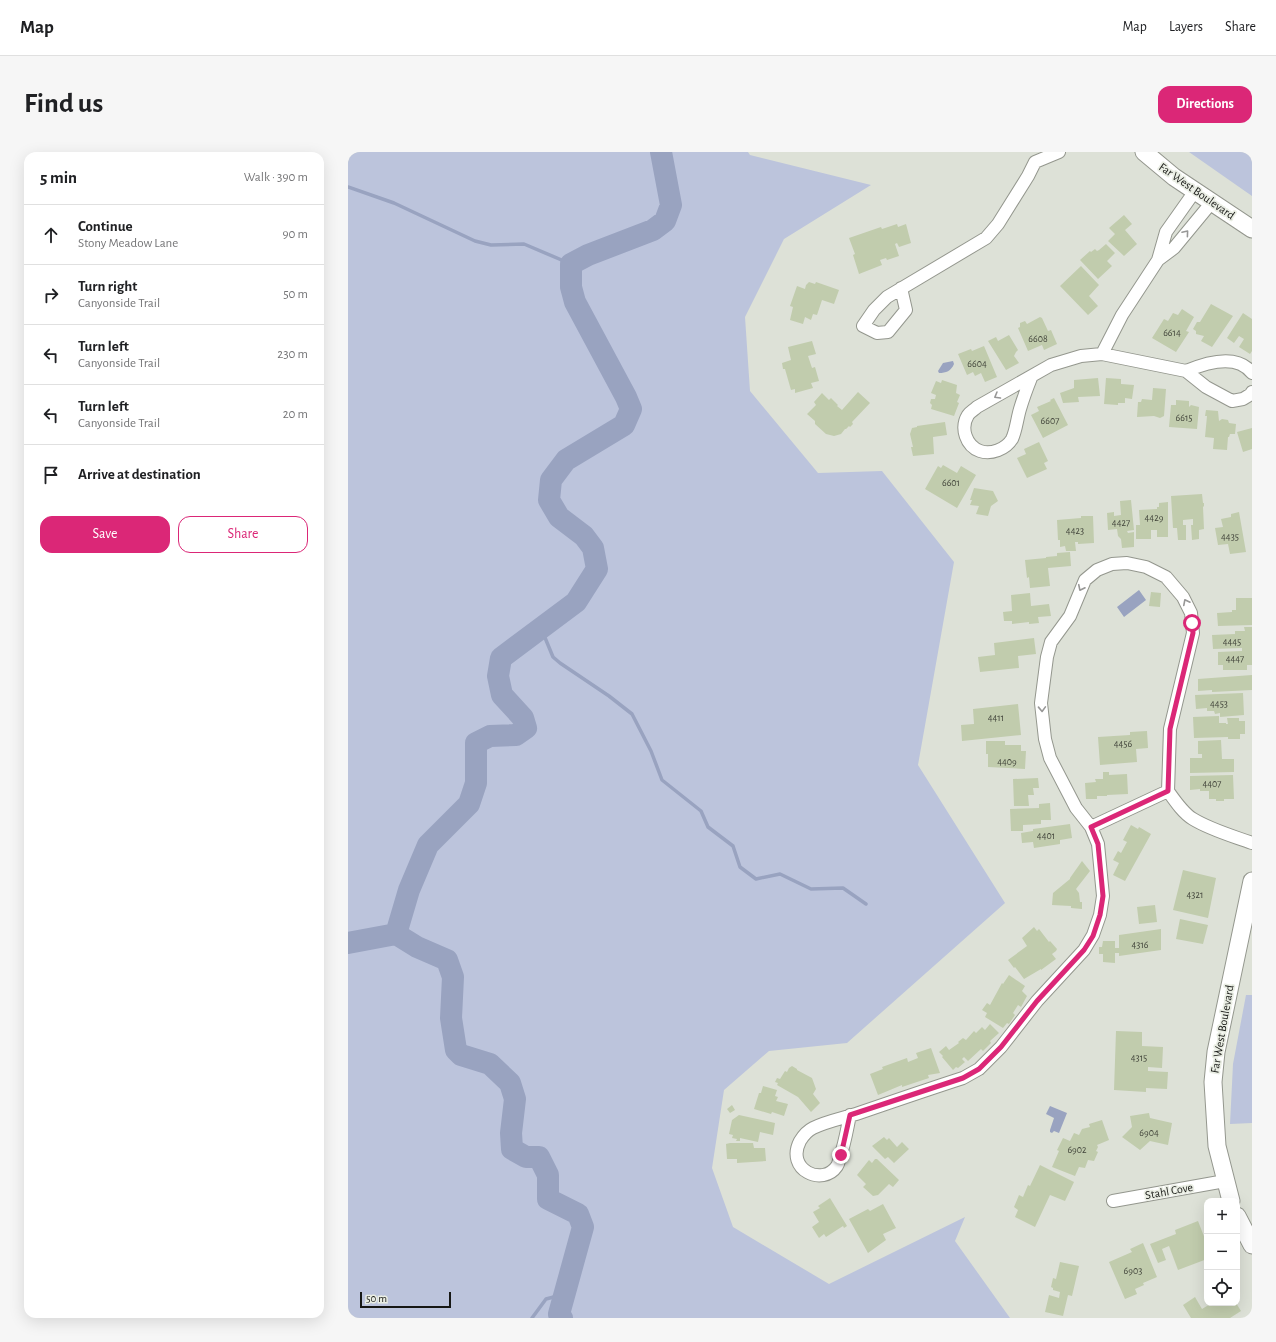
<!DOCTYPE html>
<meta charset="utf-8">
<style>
body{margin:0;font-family:"Alegreya Sans",sans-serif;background:#f6f6f6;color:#202124}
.controls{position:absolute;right:12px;bottom:12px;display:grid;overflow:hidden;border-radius:8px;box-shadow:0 4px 16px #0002}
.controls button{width:36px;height:36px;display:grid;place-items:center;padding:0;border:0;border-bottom:1px solid #e0e0e0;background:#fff;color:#202124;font:20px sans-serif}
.scale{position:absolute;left:12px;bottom:10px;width:91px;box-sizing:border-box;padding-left:4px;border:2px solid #171815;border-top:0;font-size:11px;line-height:14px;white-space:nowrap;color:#171815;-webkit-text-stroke:3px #eaeee4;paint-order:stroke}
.stop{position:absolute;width:12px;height:12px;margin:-9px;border:3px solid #db2777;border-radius:50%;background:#fff}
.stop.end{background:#db2777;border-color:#fff;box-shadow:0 1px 4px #0008}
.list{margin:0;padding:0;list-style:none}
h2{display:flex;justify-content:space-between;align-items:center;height:52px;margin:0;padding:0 16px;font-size:17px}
h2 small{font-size:13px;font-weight:400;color:#757577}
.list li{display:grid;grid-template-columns:26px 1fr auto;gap:12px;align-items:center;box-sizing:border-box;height:60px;padding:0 16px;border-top:1px solid #e0e0e0}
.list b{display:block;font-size:15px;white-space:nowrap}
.list p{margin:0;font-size:13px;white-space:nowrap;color:#757577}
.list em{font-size:13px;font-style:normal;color:#757577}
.actions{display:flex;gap:8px;padding:12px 16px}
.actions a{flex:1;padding:9px 0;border:1px solid #db2777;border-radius:12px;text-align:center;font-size:14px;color:#db2777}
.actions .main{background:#db2777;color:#fff}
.icon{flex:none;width:22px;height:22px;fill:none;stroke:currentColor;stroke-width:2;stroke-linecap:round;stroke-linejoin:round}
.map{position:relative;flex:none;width:904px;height:1166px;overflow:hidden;border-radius:12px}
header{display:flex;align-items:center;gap:24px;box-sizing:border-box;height:56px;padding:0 20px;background:#fff;border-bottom:1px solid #e0e0e0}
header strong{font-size:19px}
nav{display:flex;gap:22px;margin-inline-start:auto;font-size:14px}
.intro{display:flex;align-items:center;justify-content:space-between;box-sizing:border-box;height:96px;padding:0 24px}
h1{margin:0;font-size:28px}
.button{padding:10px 18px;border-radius:12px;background:#db2777;color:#fff;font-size:14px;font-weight:700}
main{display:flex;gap:24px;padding:0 24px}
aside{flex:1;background:#fff;border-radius:12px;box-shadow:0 4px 16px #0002}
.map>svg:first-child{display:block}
</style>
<header>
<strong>Map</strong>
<nav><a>Map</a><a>Layers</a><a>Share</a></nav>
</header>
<div class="intro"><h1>Find us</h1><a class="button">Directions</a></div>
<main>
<aside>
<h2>5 min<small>Walk · 390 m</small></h2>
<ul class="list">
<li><svg class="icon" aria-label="ahead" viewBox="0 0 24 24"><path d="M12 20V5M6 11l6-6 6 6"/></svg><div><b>Continue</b><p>Stony Meadow Lane</p></div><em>90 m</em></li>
<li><svg class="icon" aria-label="right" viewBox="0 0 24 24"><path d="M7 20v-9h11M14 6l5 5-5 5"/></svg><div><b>Turn right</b><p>Canyonside Trail</p></div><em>50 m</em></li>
<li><svg class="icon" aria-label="left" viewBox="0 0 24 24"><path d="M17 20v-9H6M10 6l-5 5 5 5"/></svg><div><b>Turn left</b><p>Canyonside Trail</p></div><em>230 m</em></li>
<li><svg class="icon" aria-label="left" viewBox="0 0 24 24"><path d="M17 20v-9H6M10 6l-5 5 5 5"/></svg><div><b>Turn left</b><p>Canyonside Trail</p></div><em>20 m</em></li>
<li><svg class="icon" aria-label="arrive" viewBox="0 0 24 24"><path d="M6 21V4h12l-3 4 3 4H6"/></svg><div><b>Arrive at destination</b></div></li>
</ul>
<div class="actions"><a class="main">Save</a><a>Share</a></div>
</aside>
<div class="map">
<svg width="904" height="1166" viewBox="0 0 904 1166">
<rect width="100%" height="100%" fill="#dde1d7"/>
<!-- green -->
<path fill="#bcc4dc" d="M 0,0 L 400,0 L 402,3 L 523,33 L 436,87 L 397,165 L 402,239 L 470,321 L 534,319 L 606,410 L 570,613 L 657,751 L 499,891 L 421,899 L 376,938 L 364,1016 L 385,1075 L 481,1132 L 617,1065 L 607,1089 L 662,1166 L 0,1166 Z
M 841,0 L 904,0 L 904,44 Z
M 898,843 L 904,843 L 904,971 L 882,972 L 885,912 Z"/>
<!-- water -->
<path fill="#99a3c0" d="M 605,209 L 606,212 C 603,219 598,221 591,221 L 590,219 L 595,211 Z
M 791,438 L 798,448 L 776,465 L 769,455 Z
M 702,954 L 719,961 L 711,981 L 706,979 L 704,981 L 702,980 L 702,978 L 706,966 L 698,962 Z"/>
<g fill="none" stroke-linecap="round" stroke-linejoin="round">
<!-- stream -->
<path stroke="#99a3c0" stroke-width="3.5" d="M 0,35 L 46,51 L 127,89 L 143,93 L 176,92 L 223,112
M 193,476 L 205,505 L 212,511 L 261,544 L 284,562 L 303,599 L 314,628 L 353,659 L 360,675 L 385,694 L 392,715 L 408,727 L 432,722 L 463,737 L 495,736 L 518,752
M 184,1166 L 198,1147 L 217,1142"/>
<!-- river -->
<path stroke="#99a3c0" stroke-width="22" d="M 0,791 L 48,782
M 214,1166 L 211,1162 L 235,1075 L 230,1062 L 200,1047 L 200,1023 L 191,1005 L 178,1005 L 164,997 L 163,981 L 167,947 L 162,931 L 142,912 L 113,903 L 108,898 L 103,866 L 105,825 L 99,808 L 69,795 L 48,782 L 61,738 L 80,693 L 121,652 L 128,631 L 128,591 L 142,584 L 168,583 L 178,576 L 175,566 L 154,543 L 150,524 L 153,506 L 228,450 L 249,417 L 245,396 L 236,384 L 211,365 L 201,348 L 203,328 L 218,308 L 276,273 L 283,257 L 278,245 L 227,150 L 223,135 L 223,112 L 240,103 L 305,78 L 317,69 L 323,53 L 313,0"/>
</g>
<!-- building -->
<path fill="#c1ccad" d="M 776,63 L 784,72 L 777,78 L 789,92 L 776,104 L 760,89 L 767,82 L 761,76 Z
M 549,72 L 550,75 L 558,72 L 563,91 L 551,95 L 549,91 L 547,92 L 551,104 L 539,108 L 538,106 L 532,108 L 534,113 L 511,122 L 505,103 L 507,102 L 501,86 L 533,75 L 534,77 Z
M 758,92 L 767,101 L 759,109 L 764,114 L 750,127 L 732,108 L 742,99 L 743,100 L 747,97 L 749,99 L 751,98 Z
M 733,114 L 751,133 L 741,144 L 750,154 L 740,163 L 712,134 Z
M 461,130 L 467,132 L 468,130 L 491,138 L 486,152 L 474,148 L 469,163 L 465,162 L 463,168 L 457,165 L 455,172 L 442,168 L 445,155 L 442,154 L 449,134 L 457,137 L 458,133 Z
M 863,152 L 885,164 L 864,195 L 853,189 L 856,184 L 848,182 L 848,179 L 845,177 L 849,170 L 852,170 Z
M 834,157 L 846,165 L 838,179 L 841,180 L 828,200 L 804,186 L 816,167 L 820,169 L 825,161 L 830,163 Z
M 895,161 L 904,167 L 904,199 L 902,202 L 891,195 L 896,187 L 891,184 L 886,191 L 879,186 Z
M 692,165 L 694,166 L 700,179 L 703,178 L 709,192 L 696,198 L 694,193 L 680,199 L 670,176 L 672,175 L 672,171 L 677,169 L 679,172 Z
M 661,183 L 670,198 L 668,200 L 666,204 L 671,211 L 658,218 L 640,189 L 648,185 L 650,189 Z
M 464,189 L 468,202 L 460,204 L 464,216 L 467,215 L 471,229 L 463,231 L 465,236 L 447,241 L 447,237 L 443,238 L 437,217 L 435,217 L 434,211 L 443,208 L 440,195 Z
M 636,194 L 649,225 L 637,230 L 633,221 L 627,224 L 625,220 L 619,223 L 610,202 L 623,197 L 624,199 Z
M 750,226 L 752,244 L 730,245 L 731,250 L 715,251 L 712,241 L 726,236 L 726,228 Z
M 758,226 L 773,227 L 773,232 L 786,233 L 784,247 L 777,246 L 777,251 L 770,251 L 770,253 L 756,252 Z
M 594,228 L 609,233 L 608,241 L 612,243 L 609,250 L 611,251 L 606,264 L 583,257 L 584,253 L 582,251 L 583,247 L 587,247 L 588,243 L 583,241 L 588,229 L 593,231 Z
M 805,236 L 818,237 L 816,264 L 812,266 L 806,264 L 789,265 L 790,250 L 793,250 L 794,247 L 804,248 Z
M 510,240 L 522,251 L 504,270 L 505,272 L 502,275 L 501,274 L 498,277 L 497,277 L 493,282 L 486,284 L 478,282 L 467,272 L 467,269 L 459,262 L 468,253 L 466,250 L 474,241 L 481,248 L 483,246 L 490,253 L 489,254 L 494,258 Z
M 706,246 L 720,273 L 695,286 L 683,263 L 691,259 L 689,255 L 703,249 L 702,248 Z
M 828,248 L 841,249 L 841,255 L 843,253 L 851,255 L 849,277 L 821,275 L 823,253 L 828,253 Z
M 858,258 L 870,259 L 871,269 L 874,267 L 880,268 L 881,271 L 888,272 L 887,282 L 882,282 L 881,285 L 880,285 L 879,298 L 865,297 L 866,286 L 857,285 L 859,264 L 857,264 Z
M 597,270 L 599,283 L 585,285 L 586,302 L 565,304 L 563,295 L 565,295 L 562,282 L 564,276 L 569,275 L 569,274 Z
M 904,276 L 904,297 L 895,300 L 889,280 Z
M 691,290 L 700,309 L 696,311 L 699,317 L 679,326 L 669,306 L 678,302 L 676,297 Z
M 595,313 L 609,321 L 613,314 L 628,323 L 609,356 L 577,337 L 590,314 L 593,316 Z
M 626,336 L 645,339 L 650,349 L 643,354 L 640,364 L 628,362 L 631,354 L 622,353 L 624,348 L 622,348 Z
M 854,342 L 855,351 L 856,351 L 856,354 L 855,355 L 856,377 L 851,378 L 851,387 L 844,388 L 843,373 L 845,373 L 845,367 L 835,368 L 835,373 L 838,373 L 838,388 L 830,388 L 829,376 L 825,376 L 823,344 Z
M 783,348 L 786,378 L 779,379 L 780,381 L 786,380 L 786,395 L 774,396 L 773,387 L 770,384 L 769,377 L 760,378 L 759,361 L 766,360 L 766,364 L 773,363 L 772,349 Z
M 820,350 L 820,385 L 809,385 L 809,378 L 803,378 L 803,387 L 788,387 L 788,373 L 792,373 L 791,358 L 809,357 L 809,355 L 811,355 L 811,351 Z
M 891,360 L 898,400 L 882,402 L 880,392 L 870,393 L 867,376 L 875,375 L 873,367 L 883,365 L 883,362 Z
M 733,364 L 745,364 L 746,391 L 730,392 L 730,390 L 727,390 L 728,399 L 718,399 L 717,394 L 712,395 L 712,388 L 710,388 L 709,368 L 733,366 Z
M 722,400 L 723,414 L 700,416 L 702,434 L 682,436 L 681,425 L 679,426 L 677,408 L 698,406 L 698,405 L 709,404 L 709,401 Z
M 803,440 L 813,441 L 812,455 L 801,454 Z
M 682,441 L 683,454 L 701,452 L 703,464 L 690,465 L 691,471 L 681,472 L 681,470 L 664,472 L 664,469 L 656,469 L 655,460 L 664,459 L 663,443 Z
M 888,446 L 904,446 L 904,473 L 870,474 L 869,461 L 884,460 L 884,458 L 888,458 Z
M 896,475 L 904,475 L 904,513 L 899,513 L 899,518 L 875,518 L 875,513 L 870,513 L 870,500 L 894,499 L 894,496 L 865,497 L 864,483 L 887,482 L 887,479 L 897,479 Z
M 686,486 L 688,502 L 670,504 L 671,516 L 632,520 L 630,505 L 647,503 L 646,491 Z
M 904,523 L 904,538 L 864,540 L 864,538 L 850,539 L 850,527 Z
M 895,541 L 896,563 L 872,565 L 872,561 L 867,562 L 866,559 L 859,559 L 859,556 L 848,557 L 847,543 Z
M 670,552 L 673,583 L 614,589 L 613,573 L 626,572 L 625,557 Z
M 871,564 L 871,571 L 878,571 L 878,572 L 880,572 L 879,566 L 891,566 L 891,569 L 897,569 L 897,582 L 892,582 L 892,587 L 880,587 L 880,585 L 846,586 L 845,565 Z
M 799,579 L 800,596 L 788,597 L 789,610 L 752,613 L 750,585 L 782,583 L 782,580 Z
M 873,588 L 874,607 L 886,607 L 886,620 L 842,621 L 842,606 L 854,606 L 854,602 L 850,602 L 850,589 Z
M 638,589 L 657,589 L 657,593 L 673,593 L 673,599 L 678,599 L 677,617 L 640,615 L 640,602 L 638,602 Z
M 755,620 L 761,620 L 761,623 L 779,622 L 780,642 L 759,643 L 759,644 L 749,644 L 749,647 L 738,647 L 737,631 L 748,630 L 747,627 L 755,627 Z
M 885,623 L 886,647 L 876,647 L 876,649 L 868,649 L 868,647 L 861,647 L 861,639 L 852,639 L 852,637 L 842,638 L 842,624 Z
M 690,626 L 691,636 L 685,636 L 686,643 L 680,643 L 681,654 L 666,654 L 665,627 Z
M 702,651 L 703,668 L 693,668 L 693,672 L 675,673 L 675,679 L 663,679 L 662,657 L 691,656 L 691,652 Z
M 722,672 L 724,686 L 712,688 L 712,692 L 686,696 L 685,690 L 674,691 L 673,681 L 685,679 L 685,677 Z
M 783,673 L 790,677 L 791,675 L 803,682 L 777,729 L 765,723 L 771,711 L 765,708 L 770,699 L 773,701 L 779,690 L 775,688 Z
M 734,709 L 742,719 L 728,737 L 731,741 L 732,750 L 734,750 L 734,757 L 723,756 L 723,754 L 704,753 L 705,741 L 722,727 L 722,726 Z
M 835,718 L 868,726 L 860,766 L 825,758 Z
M 807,753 L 809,770 L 791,772 L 789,755 Z
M 832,767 L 860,773 L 855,792 L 828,787 Z
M 686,775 L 689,779 L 691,777 L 701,790 L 702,789 L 709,797 L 708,799 L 704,802 L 708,807 L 693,818 L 693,817 L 676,827 L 667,815 L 666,816 L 660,808 L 679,794 L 674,786 Z
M 813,777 L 813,798 L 771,804 L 771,801 L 767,801 L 767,811 L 755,810 L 755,802 L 751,802 L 751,795 L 754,795 L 755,789 L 767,789 L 767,796 L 771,796 L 771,783 Z
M 661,823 L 677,834 L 674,839 L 679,844 L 673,855 L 670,853 L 665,861 L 667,863 L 661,872 L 659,871 L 655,876 L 637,865 L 639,861 L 634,858 L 639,851 L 642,853 L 654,831 L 655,832 Z
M 642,872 L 651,881 L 642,889 L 643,891 L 635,899 L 633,897 L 620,909 L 616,905 L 614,907 L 617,910 L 610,916 L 608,915 L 605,918 L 594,905 L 595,904 L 591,900 L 598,894 L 601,898 L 611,891 L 610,890 L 615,886 L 618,888 L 626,879 L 628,881 L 634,875 L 637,878 Z
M 768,879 L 794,880 L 794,894 L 815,895 L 814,916 L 800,915 L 800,919 L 820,920 L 819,937 L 798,936 L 798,940 L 766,938 Z
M 583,896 L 592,921 L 580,923 L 581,926 L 554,935 L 554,933 L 530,943 L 522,922 L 535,917 L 534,915 L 559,906 L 560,910 L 570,906 L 568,901 Z
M 444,914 L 449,917 L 449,918 L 464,926 L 468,937 L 465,942 L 472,951 L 463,960 L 450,945 L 429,933 L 430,931 L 427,930 L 429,926 L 432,927 L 437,919 L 439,920 L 441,916 Z
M 415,934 L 429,938 L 427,944 L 430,945 L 428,949 L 440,952 L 436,964 L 424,960 L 423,962 L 406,957 L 411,941 L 413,941 Z
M 384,953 L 387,958 L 382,961 L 379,957 Z
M 801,961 L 802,966 L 824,971 L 820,993 L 802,989 L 792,998 L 774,985 L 784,975 L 782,964 Z
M 391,963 L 427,971 L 425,983 L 412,980 L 410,990 L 392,986 L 392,989 L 388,989 L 389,987 L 384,986 L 385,983 L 381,982 L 384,968 Z
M 754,968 L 761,988 L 749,993 L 750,995 L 748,999 L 750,1000 L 746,1009 L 740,1008 L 737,1016 L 731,1015 L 727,1024 L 704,1015 L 711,999 L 709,998 L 715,986 L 722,989 L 726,981 L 731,983 L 734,977 L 742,975 L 741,972 Z
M 536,985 L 539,988 L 541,986 L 549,995 L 554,990 L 561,997 L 546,1011 L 540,1005 L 537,1007 L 524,994 Z
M 382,991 L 405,991 L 406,996 L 417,996 L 418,1009 L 389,1011 L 389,1007 L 379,1007 L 378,992 Z
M 527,1007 L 529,1007 L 551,1028 L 545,1035 L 541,1032 L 530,1043 L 525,1044 L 515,1035 L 518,1032 L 509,1023 L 521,1008 L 524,1011 Z
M 692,1013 L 726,1030 L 717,1049 L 702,1043 L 687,1075 L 667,1065 L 670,1058 L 666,1055 L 671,1043 L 675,1045 L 680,1033 L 682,1034 Z
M 482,1046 L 499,1074 L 496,1076 L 495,1074 L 478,1085 L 476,1082 L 471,1086 L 464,1075 L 471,1070 L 465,1060 L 472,1056 L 470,1054 Z
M 535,1052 L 548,1076 L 535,1082 L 538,1088 L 520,1101 L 501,1067 L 520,1057 L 522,1059 Z
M 850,1069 L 859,1092 L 859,1107 L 830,1118 L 821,1094 L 814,1097 L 818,1108 L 810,1111 L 802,1092 L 828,1082 L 827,1078 Z
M 795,1091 L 809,1125 L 795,1131 L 796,1133 L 787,1137 L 789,1142 L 777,1147 L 761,1110 L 784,1100 L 782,1097 Z
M 712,1110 L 731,1114 L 724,1144 L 720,1143 L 715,1164 L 697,1160 L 701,1143 L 711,1146 L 712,1140 L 705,1138 L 705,1136 L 703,1135 L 705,1126 L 708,1127 Z
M 847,1145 L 854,1157 L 864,1151 L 888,1151 L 893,1159 L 882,1166 L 843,1166 L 835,1153 Z"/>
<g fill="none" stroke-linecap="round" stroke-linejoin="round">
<!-- street casing -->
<g stroke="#94978e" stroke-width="14">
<path id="street" d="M 810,108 L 826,96 L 864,50
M 553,136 L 558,158 L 540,180 L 529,181 L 515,174 L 526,158 L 539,145 L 638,86 L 650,72 L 680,24 L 687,10 L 711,0
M 754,202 L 774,163 L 810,108 L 818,80 L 847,39
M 838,219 C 857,211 889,201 904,221
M 683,226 C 679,236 675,247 672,257 C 669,267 668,279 664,287 C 658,297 643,303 632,299 C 618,294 612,276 620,263 C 622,260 626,258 629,255 L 703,213 L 733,204 L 754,202 L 838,219 L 858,235 L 884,249 L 895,247 L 903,242 L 904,240
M 820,639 C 827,649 835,661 845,667 C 863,678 885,684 904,691
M 743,675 L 820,639
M 502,963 C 499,977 497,991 492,1005 C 491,1007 491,1011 489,1014 C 475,1035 437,1018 452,989 C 455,984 459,979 465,976 C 479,969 496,966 511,961 C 546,949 581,937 615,926 L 631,917 L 653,895 L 689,849 L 736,798 L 745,783 L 752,763 L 755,744 L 750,692 L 743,675 L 728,656 L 702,606 L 697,587 L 693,551 L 699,505 L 703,490 L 722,464 L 737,428 L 749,418 L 764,412 L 779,411 L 798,415 L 818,425 L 835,445 L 843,461 L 845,481 L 822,577 L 820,639
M 765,1049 L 877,1029"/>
</g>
<!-- secondary casing -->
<g stroke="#94978e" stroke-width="19">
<path id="secondary" d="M 796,0 L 826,25 L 904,77
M 883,1049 L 869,994 L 865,930 L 868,900 L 904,729
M 889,1064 L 904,1093"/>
</g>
<!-- street -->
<use href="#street" stroke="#fff" stroke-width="12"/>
<!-- secondary -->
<use href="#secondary" stroke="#fff" stroke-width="17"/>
</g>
<!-- one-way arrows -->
<defs><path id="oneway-chevron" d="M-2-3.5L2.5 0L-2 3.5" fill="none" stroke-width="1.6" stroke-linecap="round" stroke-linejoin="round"/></defs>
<g stroke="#979796">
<use href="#oneway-chevron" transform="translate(838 81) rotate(-50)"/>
<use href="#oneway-chevron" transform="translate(649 244) rotate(150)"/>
<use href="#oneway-chevron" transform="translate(733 436) rotate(116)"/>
<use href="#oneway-chevron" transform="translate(838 450) rotate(-117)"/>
<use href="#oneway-chevron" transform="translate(694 557) rotate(88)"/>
</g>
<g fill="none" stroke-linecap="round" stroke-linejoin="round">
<!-- route -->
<path stroke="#db2777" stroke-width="5" d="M 493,1003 L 502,963 L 615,926 L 631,917 L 653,895 L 689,849 L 736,798 L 745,784 L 752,763 L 755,744 L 750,692 L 743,675 L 820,639 L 822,577 L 845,481 L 844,471"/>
</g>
<g text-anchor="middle" stroke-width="3.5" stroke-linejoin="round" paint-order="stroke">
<!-- number labels -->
<g font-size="10" fill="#42453b">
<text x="824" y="184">6614</text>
<text x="690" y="190">6608</text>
<text x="629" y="215">6604</text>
<text x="836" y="269">6615</text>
<text x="702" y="272">6607</text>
<text x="603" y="334">6601</text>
<text x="806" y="369">4429</text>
<text x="773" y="374">4427</text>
<text x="727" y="382">4423</text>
<text x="882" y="388">4435</text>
<text x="884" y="493">4445</text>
<text x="887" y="510">4447</text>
<text x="871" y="555">4453</text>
<text x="648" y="569">4411</text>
<text x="775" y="595">4456</text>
<text x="659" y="613">4409</text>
<text x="864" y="635">4407</text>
<text x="698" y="687">4401</text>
<text x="847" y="746">4321</text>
<text x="792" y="796">4316</text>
<text x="791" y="909">4315</text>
<text x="801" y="984">6904</text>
<text x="729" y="1001">6902</text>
<text x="785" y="1122">6903</text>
</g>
<!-- street labels -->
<g font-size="12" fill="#171815" stroke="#eaeee4">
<text transform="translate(849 39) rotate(35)" y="4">Far West Boulevard</text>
<text transform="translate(874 877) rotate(-80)" y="4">Far West Boulevard</text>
<text transform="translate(821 1039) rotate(-10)" y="4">Stahl Cove</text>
</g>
</g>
</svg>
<div class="controls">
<button>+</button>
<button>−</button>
<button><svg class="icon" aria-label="locate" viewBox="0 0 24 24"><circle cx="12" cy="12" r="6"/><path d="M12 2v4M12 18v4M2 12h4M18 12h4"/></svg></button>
</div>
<div class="scale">50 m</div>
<div class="stop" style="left:844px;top:471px"></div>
<div class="stop end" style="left:493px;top:1003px"></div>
</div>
</main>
